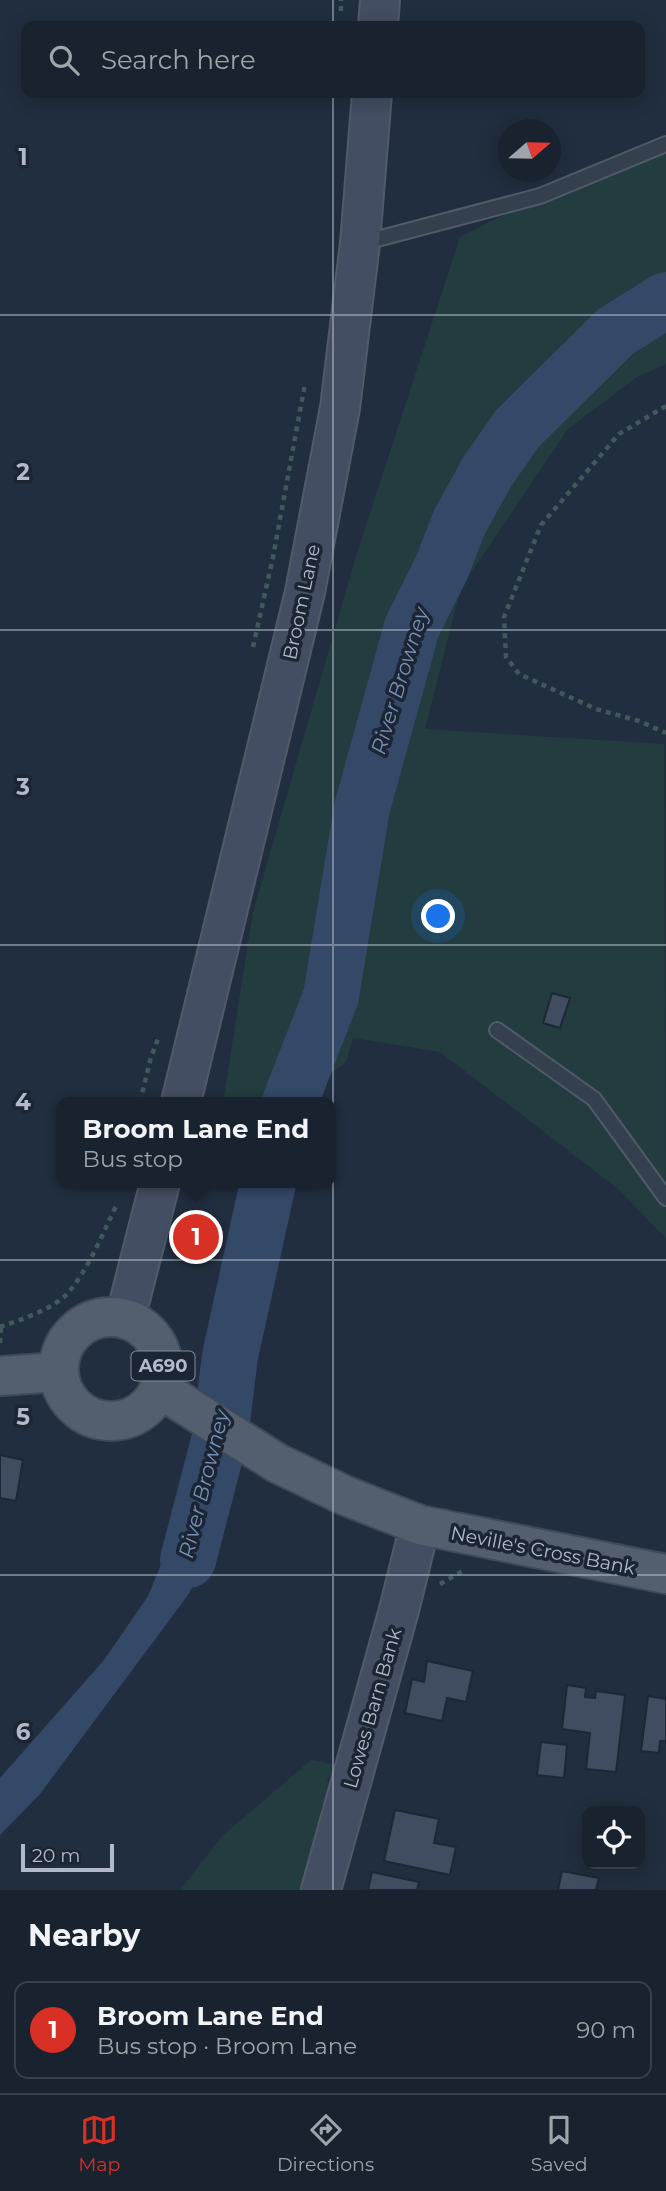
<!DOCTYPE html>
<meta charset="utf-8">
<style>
body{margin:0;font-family:Montserrat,sans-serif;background:#262f3b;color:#f1f3f6}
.controls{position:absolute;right:21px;bottom:21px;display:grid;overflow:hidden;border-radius:14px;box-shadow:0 4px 18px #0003}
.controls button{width:63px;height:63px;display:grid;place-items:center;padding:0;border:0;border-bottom:2px solid #373f4b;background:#19222f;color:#f1f3f6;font:35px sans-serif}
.compass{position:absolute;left:498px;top:119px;width:63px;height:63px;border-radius:50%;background:#19222f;box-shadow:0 4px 18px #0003;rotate:70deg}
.scale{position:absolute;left:21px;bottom:18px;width:93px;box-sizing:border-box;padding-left:7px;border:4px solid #b1baca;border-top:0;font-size:19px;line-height:24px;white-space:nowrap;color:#b1baca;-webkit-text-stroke:5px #1b2533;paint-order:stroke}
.you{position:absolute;left:439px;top:917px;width:24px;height:24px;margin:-18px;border:5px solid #fff;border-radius:50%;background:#1a73e8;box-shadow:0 0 0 10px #1a73e833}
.badge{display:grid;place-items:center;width:46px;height:46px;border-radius:50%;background:#d93025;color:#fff;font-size:23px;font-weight:700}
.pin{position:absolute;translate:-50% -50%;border:4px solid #fff;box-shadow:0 2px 7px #0006}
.popup{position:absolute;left:56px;top:1097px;width:280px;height:91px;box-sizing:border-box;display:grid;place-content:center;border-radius:14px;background:#19222f;filter:drop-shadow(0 2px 5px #0005);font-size:23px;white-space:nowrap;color:#9fa4aa}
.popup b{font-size:26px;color:#f1f3f6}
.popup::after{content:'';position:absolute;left:50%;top:100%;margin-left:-14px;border:14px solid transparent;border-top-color:#19222f}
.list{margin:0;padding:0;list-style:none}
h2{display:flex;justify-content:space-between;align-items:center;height:91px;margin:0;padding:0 28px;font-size:30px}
h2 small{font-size:23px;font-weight:400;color:#9fa4aa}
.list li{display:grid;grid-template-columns:46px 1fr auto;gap:21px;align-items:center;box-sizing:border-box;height:98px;margin:0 14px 14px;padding:0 14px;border:2px solid #373f4b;border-radius:14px}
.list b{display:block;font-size:26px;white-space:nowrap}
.list p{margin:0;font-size:23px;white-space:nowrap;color:#9fa4aa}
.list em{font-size:23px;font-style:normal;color:#9fa4aa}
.icon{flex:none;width:38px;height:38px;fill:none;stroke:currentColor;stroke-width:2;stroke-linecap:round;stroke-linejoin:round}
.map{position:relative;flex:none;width:666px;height:1890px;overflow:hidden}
.search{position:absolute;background:#19222f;box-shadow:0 4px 18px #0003;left:21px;right:21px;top:21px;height:77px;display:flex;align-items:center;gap:18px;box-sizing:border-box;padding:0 24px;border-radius:14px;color:#9fa4aa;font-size:26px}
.sheet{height:203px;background:#19222f}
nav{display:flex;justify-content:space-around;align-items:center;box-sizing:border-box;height:98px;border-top:2px solid #373f4b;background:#19222f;font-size:19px;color:#9fa4aa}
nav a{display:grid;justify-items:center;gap:4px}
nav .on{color:#d93025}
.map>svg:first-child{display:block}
</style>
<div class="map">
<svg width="666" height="1890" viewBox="0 0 666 1890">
<rect width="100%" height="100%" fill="#212e3f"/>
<!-- green -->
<path fill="#233c3f" d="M 666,144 L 666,364 L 637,377 L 568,429 L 461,587 L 425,729 L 664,744 L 666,1238 L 617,1188 L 440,1052 L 353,1038 L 346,1062 L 293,1102 L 223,1102 L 253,912 L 357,553 L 460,237 L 540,196 Z
M 311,1760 L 338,1765 L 327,1780 L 333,1790 L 305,1890 L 180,1890 L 222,1836 Z"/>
<!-- water -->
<path fill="#344867" d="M 187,1478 L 228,1494 L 220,1538 L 188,1595 L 40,1794 L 0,1835 L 0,1778 L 104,1660 L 148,1596 L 172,1538 Z"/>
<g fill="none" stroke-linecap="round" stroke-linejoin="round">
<!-- river -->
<path stroke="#344867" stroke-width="56" d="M 290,1102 L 331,996 L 362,808 L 412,627 L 442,567 L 459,523 L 487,472 L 517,429 L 615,332 L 666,300
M 188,1560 L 220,1437 L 230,1356 L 268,1183"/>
</g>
<!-- building -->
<path fill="#404d61" stroke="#1d2735" stroke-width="2" d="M 552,993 L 570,998 L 560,1028 L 543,1023 Z
M 0,1455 L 23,1460 L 16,1501 L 0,1498 Z
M 427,1661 L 473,1671 L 466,1702 L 447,1698 L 442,1721 L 405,1713 L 412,1679 L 424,1682 Z
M 567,1685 L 586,1688 L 585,1697 L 595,1698 L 596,1691 L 625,1695 L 616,1772 L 586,1769 L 590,1733 L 562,1729 Z
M 648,1696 L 666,1699 L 666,1741 L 660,1741 L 659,1753 L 641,1751 Z
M 541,1742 L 567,1745 L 564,1778 L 537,1775 Z
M 395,1810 L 439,1819 L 434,1843 L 456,1847 L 450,1875 L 384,1861 Z
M 562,1871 L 599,1878 L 596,1889 L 599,1890 L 558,1890 Z
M 372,1872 L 419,1882 L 417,1890 L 368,1890 Z"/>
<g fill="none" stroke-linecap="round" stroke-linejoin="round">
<!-- lane casing -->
<g stroke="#515a69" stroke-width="18">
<path id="lane" d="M 362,243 L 540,196 L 666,144
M 497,1030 L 594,1099 L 666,1198"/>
</g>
<!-- secondary casing -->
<g stroke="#515a69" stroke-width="42">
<path id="secondary" d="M 378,26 L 380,0
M 181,1102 L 305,592 L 340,408 L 360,243 L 372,93
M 125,1319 L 160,1183
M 321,1890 L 399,1610 L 420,1525"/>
</g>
<!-- primary casing -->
<g stroke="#3f4957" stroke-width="42">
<path id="primary" d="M59 1369a52 52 0 1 1 104 0a52 52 0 1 1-104 0Z
M 0,1376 L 58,1372
M 160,1389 L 277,1463 L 346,1496 L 420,1525 L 666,1574"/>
</g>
<!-- path -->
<path stroke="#41595c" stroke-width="4.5" stroke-dasharray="5 5" stroke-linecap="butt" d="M 341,11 L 341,0
M 666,406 L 619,434 L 541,525 L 504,617 L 506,657 L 519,674 L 596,709 L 639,721 L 666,733
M 253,647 L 273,557 L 305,384
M 140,1102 L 151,1057 L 158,1039
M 0,1327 C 20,1320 50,1310 65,1296 C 86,1275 104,1231 117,1204
M 0,1343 L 1,1327
M 440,1584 L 466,1569"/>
<!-- lane -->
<use href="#lane" stroke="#35404e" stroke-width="14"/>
<!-- secondary -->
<use href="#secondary" stroke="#434e62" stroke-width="38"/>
<!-- primary -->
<use href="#primary" stroke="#535f6f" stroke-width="38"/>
</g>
<!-- grid -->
<path fill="none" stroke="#b1baca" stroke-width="2" stroke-opacity="0.55" d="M 333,0 L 333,26M 333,93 L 333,1890M 0,315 L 666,315M 0,630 L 666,630M 0,945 L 666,945M 0,1260 L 666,1260M 0,1575 L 666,1575"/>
<g text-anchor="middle" stroke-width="7" stroke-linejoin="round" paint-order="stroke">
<!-- shield labels -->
<rect fill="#1b2533" stroke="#848d9d" stroke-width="2" x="131.5" y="1351.5" width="63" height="29" rx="5"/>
<g font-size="18" font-weight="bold" fill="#b1baca">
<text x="163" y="1372">A690</text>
</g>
<!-- street labels -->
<g font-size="19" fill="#b1baca" stroke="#1b2533">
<text transform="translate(301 602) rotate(-78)" y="7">Broom Lane</text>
<text transform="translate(543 1550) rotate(11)" y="7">Neville's Cross Bank</text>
<text transform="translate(372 1708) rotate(-74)" y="7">Lowes Barn Bank</text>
</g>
<!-- water labels -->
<g font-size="21" font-style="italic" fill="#7690b4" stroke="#1b2533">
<text transform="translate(400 681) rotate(-73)" y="7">River Browney</text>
<text transform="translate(204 1484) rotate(-76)" y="7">River Browney</text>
</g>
</g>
<g font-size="23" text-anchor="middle" font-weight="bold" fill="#b1baca" stroke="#1b2533" stroke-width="7" stroke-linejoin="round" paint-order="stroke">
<text x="23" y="165">1</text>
<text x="23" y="480">2</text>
<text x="23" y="795">3</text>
<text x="23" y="1110">4</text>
<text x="23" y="1425">5</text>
<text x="23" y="1740">6</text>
</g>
</svg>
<div class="controls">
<button><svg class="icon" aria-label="locate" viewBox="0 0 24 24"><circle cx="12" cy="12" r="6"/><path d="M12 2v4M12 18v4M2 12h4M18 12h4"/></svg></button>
</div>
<svg class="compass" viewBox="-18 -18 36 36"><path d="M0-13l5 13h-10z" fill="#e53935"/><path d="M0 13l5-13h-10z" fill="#9fa4aa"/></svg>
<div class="scale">20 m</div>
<div class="you"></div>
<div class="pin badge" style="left:196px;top:1237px">1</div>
<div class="popup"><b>Broom Lane End</b>Bus stop</div>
<div class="search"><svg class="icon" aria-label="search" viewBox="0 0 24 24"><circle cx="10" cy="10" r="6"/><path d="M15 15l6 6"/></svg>Search here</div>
</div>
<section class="sheet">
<h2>Nearby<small></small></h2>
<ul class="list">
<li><span class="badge">1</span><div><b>Broom Lane End</b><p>Bus stop · Broom Lane</p></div><em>90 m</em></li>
</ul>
</section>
<nav>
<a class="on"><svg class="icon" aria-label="map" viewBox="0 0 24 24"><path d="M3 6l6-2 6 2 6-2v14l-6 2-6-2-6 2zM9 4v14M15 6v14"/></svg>Map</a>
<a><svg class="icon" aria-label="directions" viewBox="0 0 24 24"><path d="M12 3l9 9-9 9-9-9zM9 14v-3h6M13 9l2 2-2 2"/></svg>Directions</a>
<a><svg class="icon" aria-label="saved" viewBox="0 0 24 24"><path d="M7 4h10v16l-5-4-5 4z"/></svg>Saved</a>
</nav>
